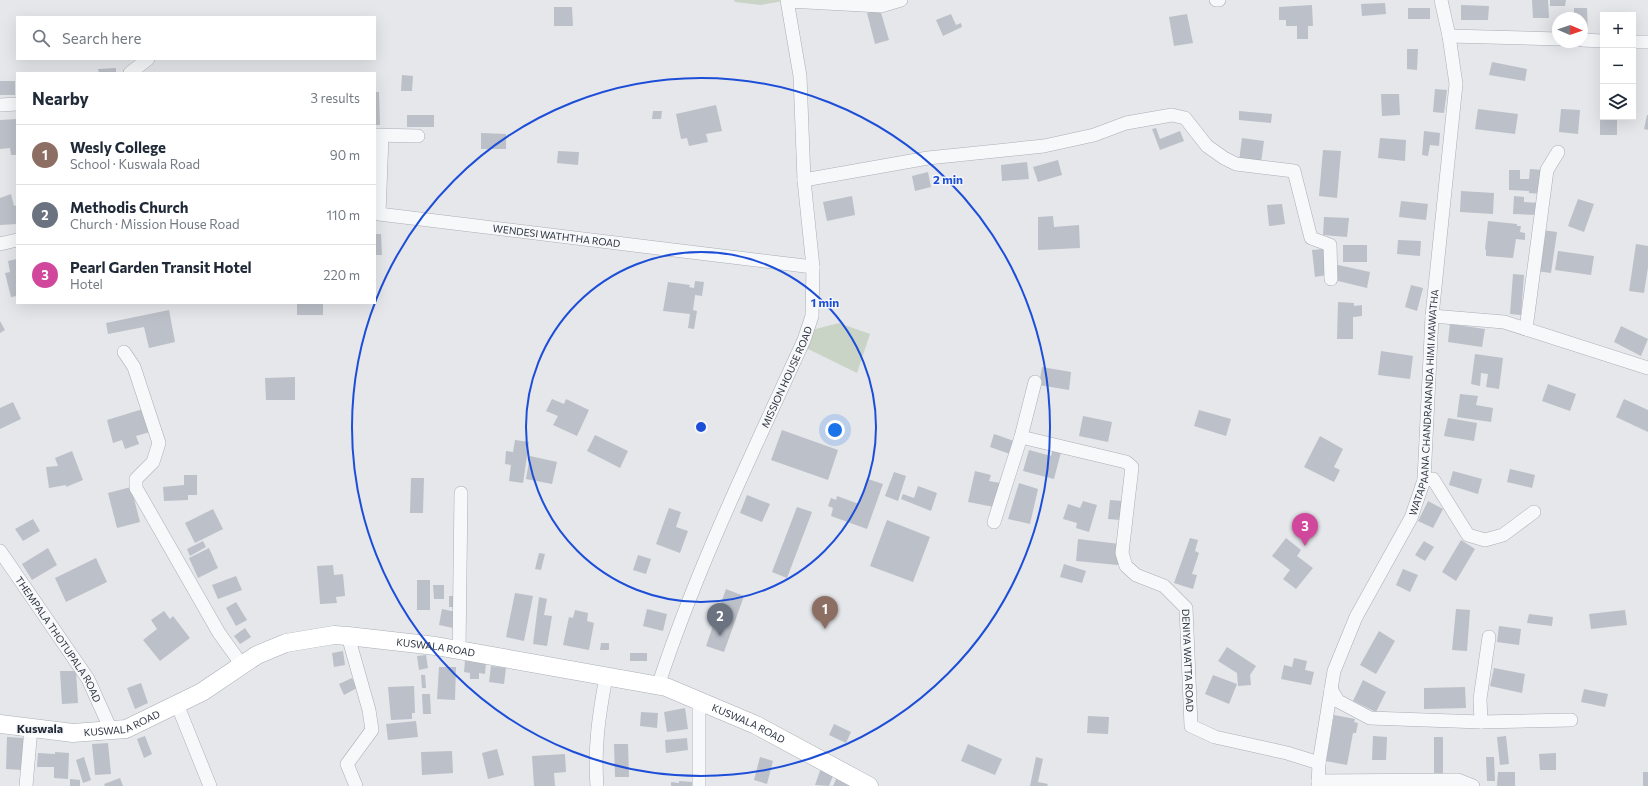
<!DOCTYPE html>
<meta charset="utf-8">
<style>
body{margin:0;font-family:Commissioner,sans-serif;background:#f6f6f7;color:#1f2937}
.controls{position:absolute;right:12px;top:12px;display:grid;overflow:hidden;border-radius:0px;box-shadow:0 4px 16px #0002}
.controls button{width:36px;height:36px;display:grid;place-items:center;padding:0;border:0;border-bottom:1px solid #e0e1e3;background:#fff;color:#1f2937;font:20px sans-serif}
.compass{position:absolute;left:1552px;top:12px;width:36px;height:36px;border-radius:50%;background:#fff;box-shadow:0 4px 16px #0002;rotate:92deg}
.you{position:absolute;left:835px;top:430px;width:14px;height:14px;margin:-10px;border:3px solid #fff;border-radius:50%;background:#1a73e8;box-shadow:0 0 0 6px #1a73e833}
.badge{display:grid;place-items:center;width:26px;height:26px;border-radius:50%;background:#c45564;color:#fff;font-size:13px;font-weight:700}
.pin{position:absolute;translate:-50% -33px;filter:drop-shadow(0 1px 2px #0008)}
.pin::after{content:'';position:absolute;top:21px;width:14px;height:12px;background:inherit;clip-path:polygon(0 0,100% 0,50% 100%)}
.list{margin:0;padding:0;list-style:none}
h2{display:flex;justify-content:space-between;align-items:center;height:52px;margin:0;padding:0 16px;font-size:17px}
h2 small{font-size:13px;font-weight:400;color:#747a83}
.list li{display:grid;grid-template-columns:26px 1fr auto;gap:12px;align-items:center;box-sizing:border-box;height:60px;padding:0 16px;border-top:1px solid #e0e1e3}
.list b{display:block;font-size:15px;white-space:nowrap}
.list p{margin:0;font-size:13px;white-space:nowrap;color:#747a83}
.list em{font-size:13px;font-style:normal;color:#747a83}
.icon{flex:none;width:22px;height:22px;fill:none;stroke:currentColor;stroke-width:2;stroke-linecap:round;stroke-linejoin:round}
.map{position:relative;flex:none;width:1648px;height:786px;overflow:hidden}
.search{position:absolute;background:#fff;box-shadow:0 4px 16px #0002;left:16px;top:16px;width:360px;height:44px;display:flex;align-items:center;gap:10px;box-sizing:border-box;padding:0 14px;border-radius:0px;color:#747a83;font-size:15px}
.panel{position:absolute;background:#fff;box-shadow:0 4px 16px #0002;left:16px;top:72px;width:360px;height:232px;border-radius:0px}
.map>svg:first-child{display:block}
</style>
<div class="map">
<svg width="1648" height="786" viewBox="0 0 1648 786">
<rect width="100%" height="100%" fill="#e5e7eb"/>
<!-- green -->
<path fill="#cad4c6" d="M 734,0 L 783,0 L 783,1 L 761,5 L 735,2 Z
M 839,323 L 870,334 L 857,373 L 804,347 L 812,330 Z"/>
<!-- building -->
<path fill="#bcc0c8" d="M 1532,0 L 1548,0 L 1549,18 L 1533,18 Z
M 1550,0 L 1566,0 L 1565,6 L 1550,6 Z
M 1385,3 L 1386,14 L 1362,16 L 1361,4 Z
M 1312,5 L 1313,26 L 1308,26 L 1308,39 L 1297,39 L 1297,26 L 1286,26 L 1286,20 L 1279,20 L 1279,7 Z
M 1461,5 L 1489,6 L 1488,20 L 1461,20 Z
M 554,7 L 572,7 L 573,26 L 554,26 Z
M 1408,8 L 1430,8 L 1430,19 L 1408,19 Z
M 1574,8 L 1587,8 L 1588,34 L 1582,34 L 1582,18 L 1574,18 Z
M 880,9 L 889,40 L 875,44 L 867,13 Z
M 951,14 L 956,25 L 961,23 L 962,27 L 943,36 L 936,20 Z
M 1187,14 L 1193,43 L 1174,46 L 1169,17 Z
M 1407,49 L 1418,49 L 1417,70 L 1407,69 Z
M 1492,62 L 1527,69 L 1525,81 L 1489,75 Z
M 116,68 L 116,73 L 99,73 L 98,69 Z
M 402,75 L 413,76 L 412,91 L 401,91 Z
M 0,81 L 15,81 L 15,95 L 0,95 Z
M 1435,89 L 1447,90 L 1444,113 L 1433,112 Z
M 375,92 L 379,92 L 380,125 L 375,125 Z
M 1381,94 L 1399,94 L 1400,115 L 1382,116 Z
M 716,105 L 722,131 L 706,134 L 708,142 L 689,146 L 687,138 L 681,139 L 676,114 Z
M 1600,108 L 1603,108 L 1603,117 L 1617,117 L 1617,135 L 1600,135 Z
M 1478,109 L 1518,114 L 1515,134 L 1475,129 Z
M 1561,109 L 1580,110 L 1578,134 L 1559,132 Z
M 653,111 L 662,111 L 661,119 L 652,119 Z
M 1239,111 L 1272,114 L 1271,123 L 1239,120 Z
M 407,115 L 434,115 L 434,127 L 407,127 Z
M 1647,115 L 1648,115 L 1648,130 L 1644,129 Z
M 17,119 L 17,155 L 11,155 L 10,148 L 0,149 L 0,120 Z
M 1156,128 L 1160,139 L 1180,131 L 1184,141 L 1160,150 L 1152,129 Z
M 1424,131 L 1440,133 L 1439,146 L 1430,145 L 1428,156 L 1422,155 Z
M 481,133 L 506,134 L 506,149 L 481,149 Z
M 1242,138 L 1264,141 L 1261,163 L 1239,161 Z
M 1380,138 L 1406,140 L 1405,161 L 1378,158 Z
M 1323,150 L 1341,151 L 1337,198 L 1319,196 Z
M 558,151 L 579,152 L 578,165 L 557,163 Z
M 1058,160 L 1062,175 L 1038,182 L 1033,167 Z
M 1027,162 L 1029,179 L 1002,181 L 1001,165 Z
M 1530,169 L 1543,170 L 1542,194 L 1529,193 L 1529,191 L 1509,190 L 1509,170 L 1520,170 L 1520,179 L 1529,179 Z
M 928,172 L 931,187 L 915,191 L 912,176 Z
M 1461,191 L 1494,193 L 1493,214 L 1460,212 Z
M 11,194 L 14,206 L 17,205 L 17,224 L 0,225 L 0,198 Z
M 852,196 L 855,215 L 827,221 L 823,202 Z
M 1514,196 L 1524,197 L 1524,202 L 1539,203 L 1538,215 L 1513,214 Z
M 1578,199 L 1594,204 L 1584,232 L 1568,226 Z
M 1401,201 L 1428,204 L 1426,220 L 1399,217 Z
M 1282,204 L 1285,224 L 1269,226 L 1267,205 Z
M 1053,216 L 1054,227 L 1079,225 L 1080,248 L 1038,250 L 1038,217 Z
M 1324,217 L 1349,218 L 1347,237 L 1323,235 Z
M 1488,221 L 1517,224 L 1517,226 L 1521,226 L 1520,232 L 1525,233 L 1525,240 L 1516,239 L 1513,258 L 1486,256 L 1486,250 L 1485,249 Z
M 1542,230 L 1557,232 L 1551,273 L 1536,271 Z
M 375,234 L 381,234 L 382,255 L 375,255 Z
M 1398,240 L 1421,241 L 1420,256 L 1397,254 Z
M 1636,244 L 1648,246 L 1648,267 L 1644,293 L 1629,291 Z
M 1343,245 L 1367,245 L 1367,262 L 1343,262 Z
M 1323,249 L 1327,275 L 1315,277 L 1312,250 Z
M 1558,251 L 1594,256 L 1591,275 L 1555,270 Z
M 17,259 L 17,296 L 11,297 L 5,273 L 10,272 L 8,261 Z
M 1338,265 L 1370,272 L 1367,288 L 1334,280 Z
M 1513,274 L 1524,275 L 1521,315 L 1510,314 Z
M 695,281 L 704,282 L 702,296 L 695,295 L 693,310 L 697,311 L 694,329 L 688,328 L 690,314 L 663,311 L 668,282 L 690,285 L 689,287 L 694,288 Z
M 1411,285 L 1423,288 L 1417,311 L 1405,307 Z
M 1338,302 L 1354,303 L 1354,306 L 1362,305 L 1362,316 L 1353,317 L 1353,339 L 1337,339 Z
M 297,303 L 323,303 L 323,315 L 297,315 Z
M 169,310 L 175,342 L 149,348 L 144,327 L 108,334 L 106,323 Z
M 0,321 L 5,330 L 0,333 Z
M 1450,324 L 1485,329 L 1482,347 L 1448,342 Z
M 1621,326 L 1648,339 L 1641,356 L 1614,342 Z
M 1381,351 L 1413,356 L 1410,379 L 1378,375 Z
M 1475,354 L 1503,358 L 1499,389 L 1486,387 L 1488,374 L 1481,373 L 1480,386 L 1471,384 Z
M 1042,367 L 1071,372 L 1069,390 L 1039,385 Z
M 295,377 L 295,400 L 266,400 L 265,378 Z
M 1548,384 L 1576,394 L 1570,411 L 1542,401 Z
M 1460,394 L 1478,396 L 1476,405 L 1493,408 L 1491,422 L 1457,417 Z
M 552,399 L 564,404 L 566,399 L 589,410 L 577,436 L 553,425 L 558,416 L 546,411 Z
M 1624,399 L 1648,410 L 1648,432 L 1616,417 Z
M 13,402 L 21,419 L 0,429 L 0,408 Z
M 143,409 L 150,432 L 136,436 L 139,444 L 125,449 L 122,440 L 113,443 L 107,420 Z
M 1199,410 L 1231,419 L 1226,436 L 1194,426 Z
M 1083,416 L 1112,422 L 1108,442 L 1079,436 Z
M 1448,418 L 1477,423 L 1474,441 L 1444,436 Z
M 782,430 L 838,450 L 828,480 L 771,460 Z
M 994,434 L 1014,441 L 1010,454 L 990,447 Z
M 595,435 L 628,451 L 620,468 L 587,451 Z
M 1320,436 L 1343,449 L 1334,467 L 1340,470 L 1334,482 L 1304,467 Z
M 515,440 L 529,442 L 523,483 L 509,481 L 511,465 L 505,464 L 506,451 L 513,452 Z
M 1053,449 L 1061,452 L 1054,479 L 1023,471 L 1029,450 L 1051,456 Z
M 72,451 L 83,480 L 66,487 L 66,485 L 49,488 L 46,467 L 58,466 L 55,458 Z
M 530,456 L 557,462 L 552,484 L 526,479 Z
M 1510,469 L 1535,475 L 1532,488 L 1507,482 Z
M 975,471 L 991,475 L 989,481 L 1000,483 L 994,507 L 968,502 Z
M 1453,471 L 1482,479 L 1478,494 L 1449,485 Z
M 894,472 L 906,476 L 898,501 L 885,496 Z
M 184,475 L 197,475 L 197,495 L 188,495 L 188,500 L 164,501 L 163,487 L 184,485 Z
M 411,478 L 424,478 L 423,513 L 410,513 Z
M 868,479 L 883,484 L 867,529 L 831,516 L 833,508 L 828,506 L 831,498 L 836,500 L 837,496 L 859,504 Z
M 1019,483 L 1038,489 L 1030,524 L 1008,519 Z
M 918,486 L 937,493 L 931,511 L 901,499 L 903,494 L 914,498 Z
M 131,487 L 140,522 L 117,528 L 108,493 Z
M 747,495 L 770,504 L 762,522 L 740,513 Z
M 1110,500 L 1123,501 L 1121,520 L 1108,519 Z
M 1083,501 L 1097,505 L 1089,532 L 1076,528 L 1077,523 L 1063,519 L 1068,504 L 1080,508 Z
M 1428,501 L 1443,509 L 1433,528 L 1418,521 Z
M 797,507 L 812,512 L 787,578 L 772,572 Z
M 669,508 L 681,512 L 676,527 L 688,531 L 680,553 L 656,544 Z
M 213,509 L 223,529 L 195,543 L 185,523 Z
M 33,519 L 40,531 L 23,541 L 15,529 Z
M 887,520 L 930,537 L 913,582 L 870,566 Z
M 1190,538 L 1198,540 L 1195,551 L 1199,553 L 1192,574 L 1197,575 L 1193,589 L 1174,583 Z
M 1286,538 L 1301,550 L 1297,556 L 1313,568 L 1296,589 L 1283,579 L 1290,570 L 1272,556 Z
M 1078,539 L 1120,544 L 1118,565 L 1076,561 Z
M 1461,540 L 1475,549 L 1456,581 L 1442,572 Z
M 203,541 L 206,547 L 190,556 L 187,549 Z
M 1424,541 L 1434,547 L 1425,561 L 1415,555 Z
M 48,548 L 57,565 L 32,580 L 22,564 Z
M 209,548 L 218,568 L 198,578 L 189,558 Z
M 539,553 L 545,554 L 541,570 L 535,569 Z
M 638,555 L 651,559 L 646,574 L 633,570 Z
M 96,558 L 107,582 L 66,602 L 55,578 Z
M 1064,564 L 1086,571 L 1082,583 L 1060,577 Z
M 333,565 L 334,575 L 343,574 L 345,596 L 336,597 L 337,603 L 320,604 L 317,566 Z
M 1403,569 L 1418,575 L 1410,592 L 1396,585 Z
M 236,576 L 242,590 L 218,599 L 212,585 Z
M 417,580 L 430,580 L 430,610 L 417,610 Z
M 433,585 L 444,585 L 444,599 L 434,599 Z
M 726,589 L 744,596 L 724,652 L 706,646 Z
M 515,593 L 533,596 L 524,641 L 506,637 Z
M 449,596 L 454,596 L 455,607 L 449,607 Z
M 539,597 L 547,599 L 544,615 L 552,616 L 547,646 L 533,644 Z
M 236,602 L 247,620 L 236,626 L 226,608 Z
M 442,609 L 456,612 L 453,628 L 439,625 Z
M 647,609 L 667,614 L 663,631 L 643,626 Z
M 1456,609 L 1470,610 L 1467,651 L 1452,650 Z
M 575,610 L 588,613 L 587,621 L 594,623 L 589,650 L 563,645 L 569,617 L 573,618 Z
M 1625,610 L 1627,625 L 1591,629 L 1589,614 Z
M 164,611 L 170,619 L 173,616 L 190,638 L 160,661 L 143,640 L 157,629 L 151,620 Z
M 1529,614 L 1553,617 L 1552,626 L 1527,623 Z
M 1499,626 L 1521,629 L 1519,645 L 1497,642 Z
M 245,628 L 251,637 L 240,644 L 234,636 Z
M 1379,631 L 1395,641 L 1376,674 L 1360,665 Z
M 601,643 L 609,643 L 609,650 L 600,650 Z
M 1227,647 L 1256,666 L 1250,675 L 1251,685 L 1238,686 L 1237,673 L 1218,661 Z
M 343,651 L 345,665 L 334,667 L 332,653 Z
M 630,653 L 647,653 L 647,661 L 630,661 Z
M 426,655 L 428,668 L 419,670 L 417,656 Z
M 1294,658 L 1307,661 L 1305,670 L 1314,672 L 1311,685 L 1281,679 L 1284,665 L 1292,667 Z
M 465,660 L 486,662 L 485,674 L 479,673 L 479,679 L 470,679 L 470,673 L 464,672 Z
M 491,666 L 506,668 L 504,684 L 489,682 Z
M 439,667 L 456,667 L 455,700 L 437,699 Z
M 1494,668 L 1525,674 L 1522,693 L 1490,686 Z
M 60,671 L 76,671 L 78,703 L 62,704 Z
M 421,675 L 425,675 L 426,688 L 422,688 Z
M 1213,675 L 1237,684 L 1229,704 L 1205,694 Z
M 352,678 L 357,688 L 344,695 L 339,684 Z
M 1363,680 L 1386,692 L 1376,712 L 1353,701 Z
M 141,683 L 148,703 L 135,709 L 127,688 Z
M 414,686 L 415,713 L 412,713 L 412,719 L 391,720 L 388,687 Z
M 1465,687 L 1466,708 L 1424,709 L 1424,688 Z
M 1584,689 L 1608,694 L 1605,707 L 1581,702 Z
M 422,694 L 430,694 L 431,714 L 423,714 Z
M 685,708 L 688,729 L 667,732 L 664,712 Z
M 641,712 L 658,713 L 657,728 L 640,726 Z
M 1334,715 L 1355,719 L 1354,722 L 1358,723 L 1356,733 L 1353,733 L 1347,765 L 1326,761 Z
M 1088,716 L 1109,717 L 1108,734 L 1087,733 Z
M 416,721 L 418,737 L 388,740 L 386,724 Z
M 834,724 L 851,732 L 846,743 L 829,735 Z
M 145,736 L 152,754 L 144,758 L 137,739 Z
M 1373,736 L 1387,737 L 1386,760 L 1372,760 Z
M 1506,736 L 1509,764 L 1500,765 L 1497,737 Z
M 7,737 L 24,738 L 23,770 L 6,769 Z
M 1434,737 L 1443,737 L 1443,774 L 1434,773 Z
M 687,738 L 688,750 L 666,753 L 665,740 Z
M 108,743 L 111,774 L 95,775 L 92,744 Z
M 614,744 L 628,744 L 629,777 L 615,777 Z
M 968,744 L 1002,759 L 995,775 L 961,761 Z
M 497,749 L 504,775 L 488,779 L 482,753 Z
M 452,751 L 453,773 L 422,775 L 421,752 Z
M 55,752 L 69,753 L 68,779 L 54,778 L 54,767 L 37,767 L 38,753 L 55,754 Z
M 1556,753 L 1556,770 L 1540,770 L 1539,754 Z
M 565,754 L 566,772 L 554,773 L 555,786 L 534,786 L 532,756 Z
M 84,757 L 91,780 L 83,783 L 76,760 Z
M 760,757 L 773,761 L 767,784 L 754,780 Z
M 1036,757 L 1043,759 L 1038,782 L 1048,784 L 1047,786 L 1030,786 Z
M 1486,757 L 1494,757 L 1495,781 L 1487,781 Z
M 821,768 L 834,773 L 829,786 L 815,785 Z
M 1498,772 L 1515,772 L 1515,786 L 1497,786 Z
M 1643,772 L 1648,772 L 1648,786 L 1643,786 Z
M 837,777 L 853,786 L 833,786 Z
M 120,778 L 123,786 L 105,786 L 104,784 Z
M 70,779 L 80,780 L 80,786 L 70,786 Z
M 679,781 L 693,782 L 693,786 L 671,786 L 671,782 L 679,783 Z"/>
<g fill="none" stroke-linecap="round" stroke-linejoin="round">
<!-- street casing -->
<g stroke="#aaaeb5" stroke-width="14">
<g id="street">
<path d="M 1216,0 L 1219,0"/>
<path d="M 788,1 L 881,6 L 901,0"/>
<path d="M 1449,36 L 1558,39"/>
<path d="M 1582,40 L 1603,41"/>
<path d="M 1633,42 L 1648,42"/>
<path d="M 130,73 L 148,59"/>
<path d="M 0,105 L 17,104"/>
<path d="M 375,135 L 418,136"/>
<path id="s1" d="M 382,136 L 379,214 L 813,267"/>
<path d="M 804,180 L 928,158 L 1044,146 L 1094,135 L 1126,123 L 1172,115 L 1185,118 L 1207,146 L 1224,158 L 1236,164 L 1294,171 L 1311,238 L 1330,245 L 1331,279"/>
<path d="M 0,244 L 17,240"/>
<path d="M 1432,316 L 1504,322 L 1648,368"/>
<path d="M 1526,329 L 1547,170 L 1558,152"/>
<path d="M 124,352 L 134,367 L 159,443 L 153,462 L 136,479 L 136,488 L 219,633 L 242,665"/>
<path id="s2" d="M 1021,437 L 1126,462 L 1132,467 L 1122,553 L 1126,566 L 1136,575 L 1164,586 L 1186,608 L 1191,726 L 1215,737 L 1287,753 L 1319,763"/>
<path d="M 1424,480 L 1433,479 L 1468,535 L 1485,540 L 1503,535 L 1534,512"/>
<path d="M 994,522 L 1021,437 L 1035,382"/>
<path id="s3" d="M 0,551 L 88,679 L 111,730"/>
<path d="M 348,636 L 369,710 L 372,730 L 347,764 L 356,786"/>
<path d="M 459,650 L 461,493"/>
<path id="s4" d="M 658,686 C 697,567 752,454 804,340 L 812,316 L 813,267 L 804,180 L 800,76 L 787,0"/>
<path d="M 1331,689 L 1338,701 L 1370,718 L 1481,722 L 1571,720"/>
<path d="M 177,704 L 210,786"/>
<path d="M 1481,722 L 1480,699 L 1489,637"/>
<path d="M 1318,781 L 1458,780 L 1473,786"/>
<path d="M 26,786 L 31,728"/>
<path d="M 597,786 C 594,748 599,714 606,677"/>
<path d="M 699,786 L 699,701"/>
<path id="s5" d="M 1318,786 L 1319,763 L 1334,671 L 1356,617 L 1411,518 L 1424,480 L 1432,316 L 1456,84 L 1449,36 L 1441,0"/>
</g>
</g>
<!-- secondary casing -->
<g stroke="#aaaeb5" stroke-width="19">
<g id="secondary">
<path id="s6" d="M 0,724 L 73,733 L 126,729 L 202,692 L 257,655 L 286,643 L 334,635 L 348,636 L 436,646 L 666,687 L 756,725 L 869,786"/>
</g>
</g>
<!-- street -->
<use href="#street" stroke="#f7f8fa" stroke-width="13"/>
<!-- secondary -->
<use href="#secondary" stroke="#fff" stroke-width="18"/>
</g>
<!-- distance rings -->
<g fill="none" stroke="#1d4ed8" stroke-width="2">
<circle cx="701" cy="427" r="175"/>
<circle cx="701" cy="427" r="349"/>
</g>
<g text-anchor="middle" stroke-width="3" stroke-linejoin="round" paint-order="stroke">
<!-- street labels -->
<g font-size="10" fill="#2d3542" stroke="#f4f6f8">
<text dy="4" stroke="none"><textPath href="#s1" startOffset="257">WENDESI WATHTHA ROAD</textPath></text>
<text dy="4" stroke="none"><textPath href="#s4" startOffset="335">MISSION HOUSE ROAD</textPath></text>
<text dy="4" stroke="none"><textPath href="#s5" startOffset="405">WATAPAANA CHANDRANANDA HIMI MAWATHA</textPath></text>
<text dy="4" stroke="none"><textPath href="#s3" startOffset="106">THEMPALA THOTUPALA ROAD</textPath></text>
<text dy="4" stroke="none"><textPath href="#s6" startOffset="460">KUSWALA ROAD</textPath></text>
<text dy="4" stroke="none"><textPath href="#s2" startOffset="343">DENIYA WATTA ROAD</textPath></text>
<text dy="4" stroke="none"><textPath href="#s6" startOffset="124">KUSWALA ROAD</textPath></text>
<text dy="4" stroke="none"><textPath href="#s6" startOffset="784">KUSWALA ROAD</textPath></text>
</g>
<!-- quarter labels -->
<g font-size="12" font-weight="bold" fill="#1f2634" stroke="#f4f6f8">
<text x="40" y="733">Kuswala</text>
</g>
</g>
<circle cx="701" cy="427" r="6" fill="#1d4ed8" stroke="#f4f6f8" stroke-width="2"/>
<g font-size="12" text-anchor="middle" font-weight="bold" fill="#1d4ed8" stroke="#f4f6f8" stroke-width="3" stroke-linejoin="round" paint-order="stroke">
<text x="948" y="184">2 min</text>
<text x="825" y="307">1 min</text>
</g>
</svg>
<div class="controls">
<button>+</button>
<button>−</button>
<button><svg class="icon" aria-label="layers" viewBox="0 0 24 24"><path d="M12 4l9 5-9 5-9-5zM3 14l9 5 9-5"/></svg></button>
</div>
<svg class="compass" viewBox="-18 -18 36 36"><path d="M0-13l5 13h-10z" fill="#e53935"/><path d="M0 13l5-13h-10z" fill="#747a83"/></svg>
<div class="you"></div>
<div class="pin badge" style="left:825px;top:629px;background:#8d6e63">1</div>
<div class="pin badge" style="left:720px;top:636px;background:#6b7280">2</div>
<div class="pin badge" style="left:1305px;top:546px;background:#d1479c">3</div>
<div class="search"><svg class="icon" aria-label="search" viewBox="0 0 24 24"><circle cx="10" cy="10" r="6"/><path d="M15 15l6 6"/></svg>Search here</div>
<section class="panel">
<h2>Nearby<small>3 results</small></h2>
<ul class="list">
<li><span class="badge" style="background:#8d6e63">1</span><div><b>Wesly College</b><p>School · Kuswala Road</p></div><em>90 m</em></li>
<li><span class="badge" style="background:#6b7280">2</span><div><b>Methodis Church</b><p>Church · Mission House Road</p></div><em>110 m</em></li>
<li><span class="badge" style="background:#d1479c">3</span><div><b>Pearl Garden Transit Hotel</b><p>Hotel</p></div><em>220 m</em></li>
</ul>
</section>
</div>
